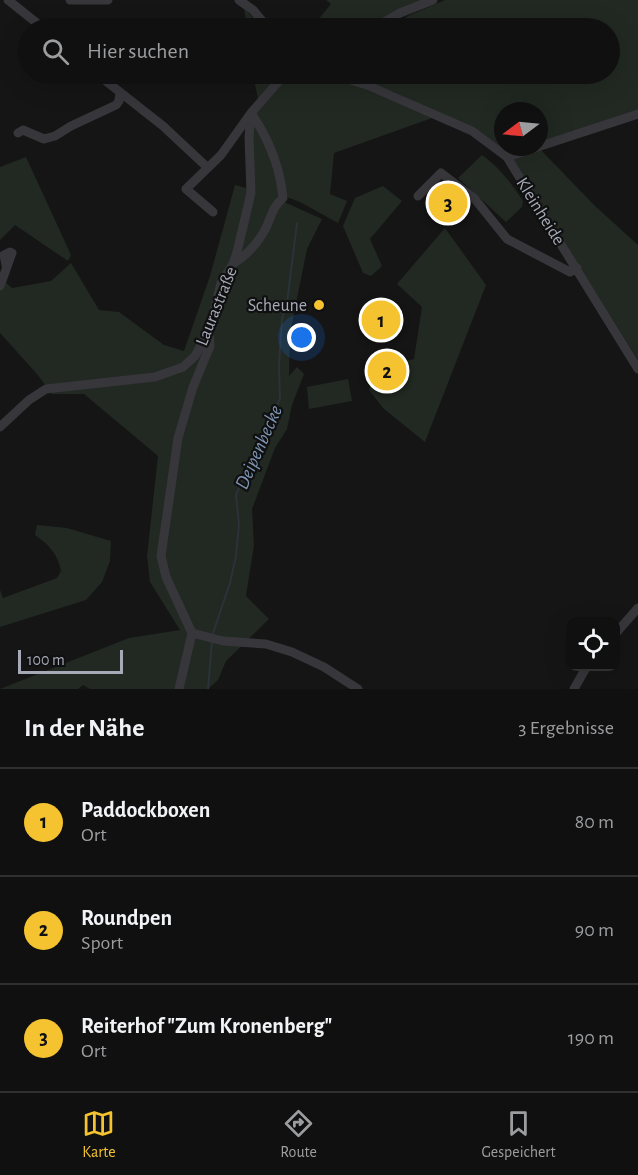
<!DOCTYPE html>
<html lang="de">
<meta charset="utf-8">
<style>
body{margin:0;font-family:"Alegreya Sans",sans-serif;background:#1e1e1e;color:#f1f3f6}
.controls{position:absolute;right:18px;bottom:18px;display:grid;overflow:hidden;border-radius:12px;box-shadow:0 6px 24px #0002}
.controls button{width:54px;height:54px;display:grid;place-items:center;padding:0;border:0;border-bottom:2px solid #303030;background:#101010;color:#f1f3f6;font:30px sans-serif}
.compass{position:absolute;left:494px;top:102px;width:54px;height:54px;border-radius:50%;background:#101010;box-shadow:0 6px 24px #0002;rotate:254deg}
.scale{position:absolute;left:18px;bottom:15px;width:105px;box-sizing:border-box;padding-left:6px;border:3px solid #a6aab7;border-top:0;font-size:16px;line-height:21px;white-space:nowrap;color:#a6aab7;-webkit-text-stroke:4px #101011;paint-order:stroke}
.you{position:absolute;left:302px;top:338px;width:21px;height:21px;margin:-15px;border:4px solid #fff;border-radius:50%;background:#1a73e8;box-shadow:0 0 0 9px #1a73e833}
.badge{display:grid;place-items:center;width:39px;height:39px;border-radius:50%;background:#f4c32f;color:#111;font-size:20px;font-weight:700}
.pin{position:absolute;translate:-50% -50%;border:3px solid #fff;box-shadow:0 2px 6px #0006}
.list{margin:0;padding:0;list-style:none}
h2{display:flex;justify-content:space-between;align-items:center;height:78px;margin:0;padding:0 24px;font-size:26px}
h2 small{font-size:20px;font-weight:400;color:#9c9d9f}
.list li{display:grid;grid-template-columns:39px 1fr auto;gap:18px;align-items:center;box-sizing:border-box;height:108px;padding:0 24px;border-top:2px solid #303030}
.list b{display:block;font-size:22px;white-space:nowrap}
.list p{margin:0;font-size:20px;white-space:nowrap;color:#9c9d9f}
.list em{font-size:20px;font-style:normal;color:#9c9d9f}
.icon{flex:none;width:33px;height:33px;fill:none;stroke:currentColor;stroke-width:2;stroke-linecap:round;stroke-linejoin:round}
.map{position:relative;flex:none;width:638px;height:689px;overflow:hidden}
.search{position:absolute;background:#101010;box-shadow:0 6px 24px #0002;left:18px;right:18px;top:18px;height:66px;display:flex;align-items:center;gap:15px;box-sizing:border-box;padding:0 21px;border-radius:33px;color:#9c9d9f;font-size:22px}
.sheet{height:402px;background:#101010}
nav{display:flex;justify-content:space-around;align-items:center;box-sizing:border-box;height:84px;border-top:2px solid #303030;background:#101010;font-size:16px;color:#9c9d9f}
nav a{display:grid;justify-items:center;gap:3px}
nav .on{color:#f4c32f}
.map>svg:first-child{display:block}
</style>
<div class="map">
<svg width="638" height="689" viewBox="0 0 638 689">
<rect width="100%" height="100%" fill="#151516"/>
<!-- green -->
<path fill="#212922" d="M 326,0 L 423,0 L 368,28 L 315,28 L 313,26 L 331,4 Z
M 445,0 L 638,0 L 638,113 L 539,146 L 539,111 L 503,111 L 503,147 L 534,147 L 508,155 L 472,128 L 394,92 L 343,74 L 610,74 L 610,28 L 387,28 L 410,15 Z
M 244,8 L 262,28 L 247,28 Z
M 253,74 L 280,74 L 258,99 Z
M 289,74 L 322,74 L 369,91 L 432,118 L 334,153 L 330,194 L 347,201 L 338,223 L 300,202 L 284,196 L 254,114 Z
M 252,118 L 265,140 L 282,201 L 322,219 L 307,249 L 290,333 L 289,376 L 297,367 L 304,374 L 292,405 L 287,429 L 275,448 L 252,509 L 254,545 L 246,596 L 269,619 L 226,661 L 218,680 L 208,689 L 90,689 L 83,685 L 78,689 L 0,689 L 129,638 L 180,630 L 150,582 L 147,556 L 158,456 L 84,394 L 52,394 L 37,374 L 0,333 L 0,277 L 12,288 L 51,281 L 71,263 L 99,310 L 119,312 L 164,345 L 184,351 L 210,276 L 235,185 L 253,190 Z
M 540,149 L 594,205 L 638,245 L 638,360 L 512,158 Z
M 482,155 C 500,168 511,183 523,201 L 522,207 L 506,222 L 458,178 Z
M 26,157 L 71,255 L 68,261 L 15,225 L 0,240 L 0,167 Z
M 383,186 L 402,201 L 370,239 L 382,266 L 371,276 L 363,273 L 343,226 L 355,198 Z
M 445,228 L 486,285 L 425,442 L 384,409 L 369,390 L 374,372 L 379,377 L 378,368 L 382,364 L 392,364 L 414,359 L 422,307 L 397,284 Z
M 348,379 L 352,401 L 309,409 L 307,387 Z
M 37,525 L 67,528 L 111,541 L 110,561 L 102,582 L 86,600 L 0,627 L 0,590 L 3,598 L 57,578 L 61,571 C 58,554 48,544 35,535 Z"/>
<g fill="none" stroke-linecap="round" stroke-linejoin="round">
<!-- stream -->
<path stroke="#2b323a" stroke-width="2" d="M 213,633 L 230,583 L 236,556 L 239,525 L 236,495 L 246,471 L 262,444 L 280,398 L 279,365 L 282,319 L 287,303 L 297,223
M 208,689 L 212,641"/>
<!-- minor -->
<path stroke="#36363b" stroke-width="9" d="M 8,0 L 43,28
M 70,0 L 108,0
M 239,0 L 253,10 L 268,28
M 374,28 L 400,13 L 433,0
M 97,74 L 163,126 L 208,168
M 333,74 L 369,86 L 472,131 L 507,157 L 638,369
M 18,133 L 23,130 L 44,139 L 55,136 L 71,126 L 116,105 L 119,101 L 120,92
M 507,157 L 638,114
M 418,196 L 441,173 L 474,198 L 507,239 L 570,272 L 577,268
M 213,212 L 186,189 L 221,155 L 251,113 C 269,139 280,167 283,198 C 273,206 271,217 266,228 C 258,243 247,255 233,264
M 0,286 L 12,253 L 10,252 L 4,255 L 6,265
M 0,427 L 29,400 L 46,389 L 155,377 L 183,367 L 195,356 L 209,331 L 221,283 L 233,264 L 237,252 L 251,193 L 249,137 L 251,113 L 285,74
M 192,633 L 166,577 L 161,556 L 178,438 L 193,387 L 210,346 L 209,331
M 192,633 L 223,641 L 266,644 L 292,652 L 324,667 L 358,689
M 616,633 L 638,608
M 179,689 L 192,633
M 574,689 L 587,666"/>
</g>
<!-- markers -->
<circle fill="#f4c32f" stroke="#101011" stroke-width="2" cx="319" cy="305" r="6"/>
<g text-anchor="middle" stroke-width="4.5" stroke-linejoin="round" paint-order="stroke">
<!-- street labels -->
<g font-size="18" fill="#a6aab7" stroke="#101011">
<text transform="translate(541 211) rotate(58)" y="6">Kleinheide</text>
<text transform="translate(216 306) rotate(-68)" y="6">Laurastraße</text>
</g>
<!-- poi labels -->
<g font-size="18" fill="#a6aab7" stroke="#101011" text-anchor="end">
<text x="307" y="311">Scheune</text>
</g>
<!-- water labels -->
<g font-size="20" font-style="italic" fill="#7d95b2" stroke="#101011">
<text transform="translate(258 447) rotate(-66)" y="7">Deipenbecke</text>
</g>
</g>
</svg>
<div class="controls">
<button><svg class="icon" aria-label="locate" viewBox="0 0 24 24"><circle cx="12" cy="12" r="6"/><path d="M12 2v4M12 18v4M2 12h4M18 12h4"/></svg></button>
</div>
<svg class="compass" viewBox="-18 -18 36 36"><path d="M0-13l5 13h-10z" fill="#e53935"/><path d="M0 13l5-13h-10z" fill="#9c9d9f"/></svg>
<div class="scale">100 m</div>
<div class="you"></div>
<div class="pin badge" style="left:381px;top:320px">1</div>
<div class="pin badge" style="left:387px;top:371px">2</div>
<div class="pin badge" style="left:448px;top:203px">3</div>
<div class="search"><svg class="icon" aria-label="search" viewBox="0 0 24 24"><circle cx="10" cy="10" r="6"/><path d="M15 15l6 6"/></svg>Hier suchen</div>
</div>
<section class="sheet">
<h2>In der Nähe<small>3 Ergebnisse</small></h2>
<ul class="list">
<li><span class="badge">1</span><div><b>Paddockboxen</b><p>Ort</p></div><em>80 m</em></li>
<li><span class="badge">2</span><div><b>Roundpen</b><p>Sport</p></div><em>90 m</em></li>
<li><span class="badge">3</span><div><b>Reiterhof &quot;Zum Kronenberg&quot;</b><p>Ort</p></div><em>190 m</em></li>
</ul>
</section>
<nav>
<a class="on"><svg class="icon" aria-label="map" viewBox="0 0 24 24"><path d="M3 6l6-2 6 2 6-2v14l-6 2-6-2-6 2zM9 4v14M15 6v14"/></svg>Karte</a>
<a><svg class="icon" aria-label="directions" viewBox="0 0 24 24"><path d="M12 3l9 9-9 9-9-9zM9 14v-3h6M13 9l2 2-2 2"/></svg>Route</a>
<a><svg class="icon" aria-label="saved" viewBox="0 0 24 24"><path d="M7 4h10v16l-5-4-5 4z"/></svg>Gespeichert</a>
</nav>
